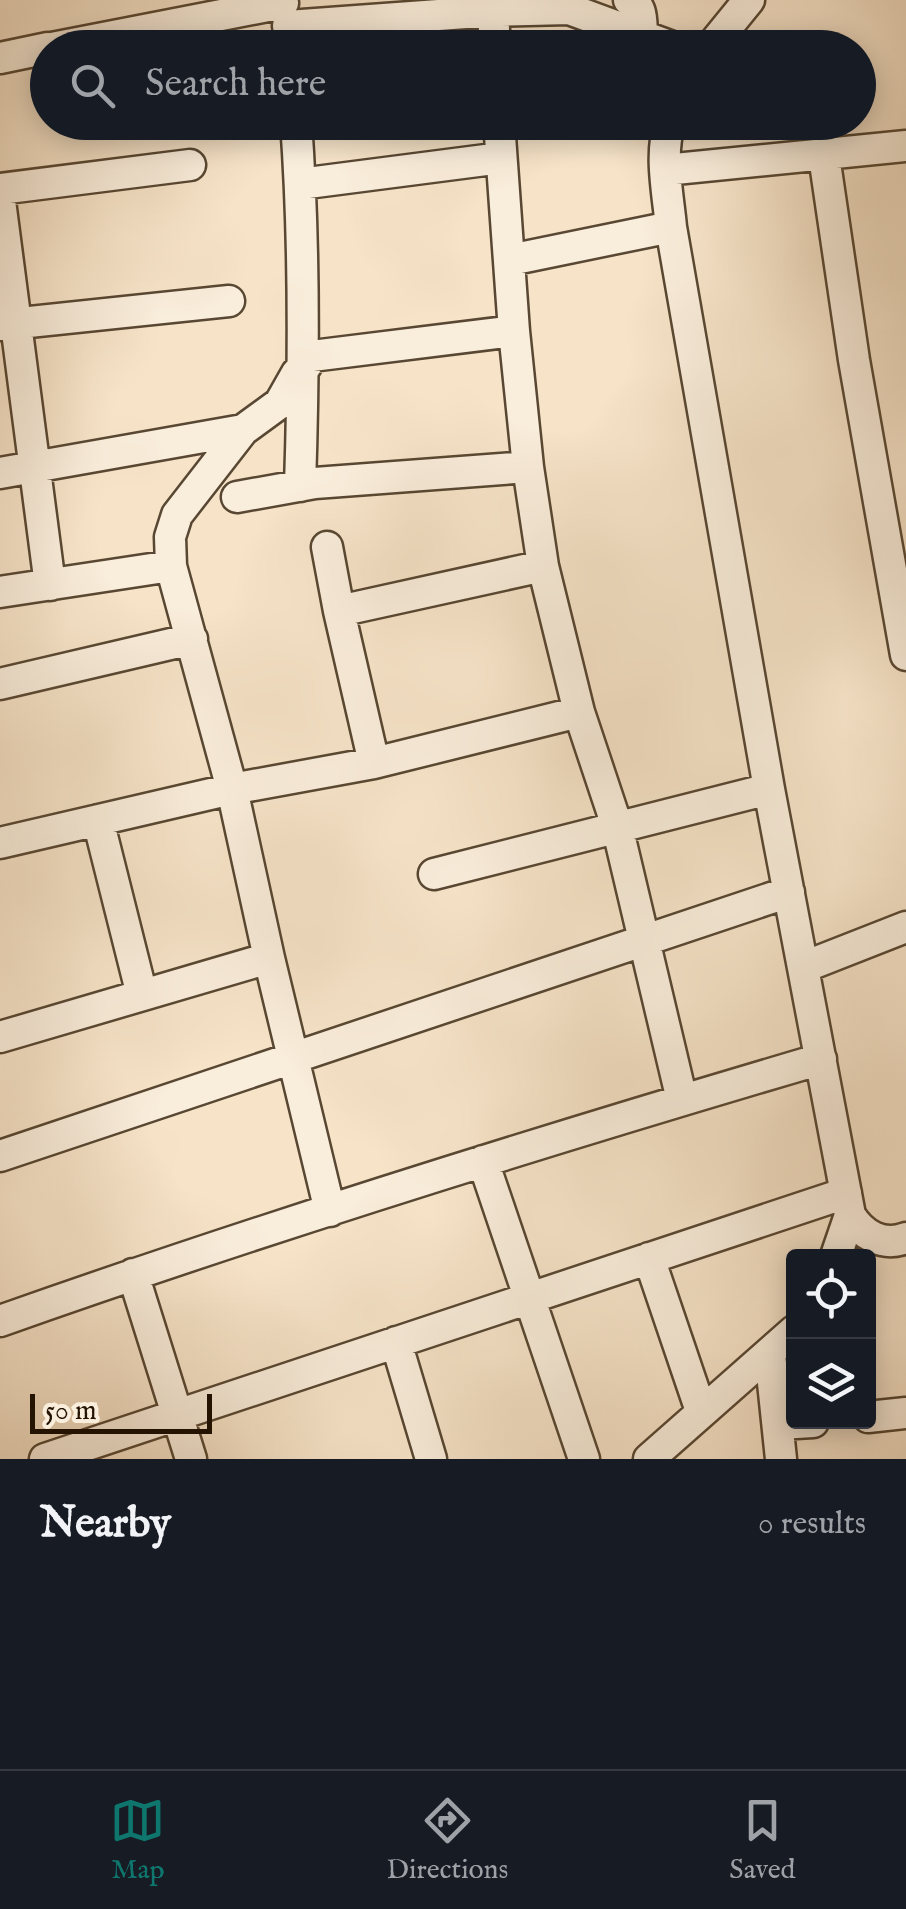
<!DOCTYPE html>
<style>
body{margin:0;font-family:"IM FELL English",serif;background:#242831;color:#f1f3f6}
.controls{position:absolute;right:30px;bottom:30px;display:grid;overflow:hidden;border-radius:10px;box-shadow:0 5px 25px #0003}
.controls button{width:90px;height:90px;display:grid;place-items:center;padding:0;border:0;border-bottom:2px solid #363941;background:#171b24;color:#f1f3f6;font:50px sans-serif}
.scale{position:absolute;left:30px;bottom:25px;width:182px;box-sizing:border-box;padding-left:10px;border:5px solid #231300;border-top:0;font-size:28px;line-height:35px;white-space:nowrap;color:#231300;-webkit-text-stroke:8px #f9eddb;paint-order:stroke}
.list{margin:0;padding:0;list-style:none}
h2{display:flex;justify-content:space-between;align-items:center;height:130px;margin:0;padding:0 40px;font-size:42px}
h2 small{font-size:32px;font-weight:400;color:#9ea1a6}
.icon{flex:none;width:55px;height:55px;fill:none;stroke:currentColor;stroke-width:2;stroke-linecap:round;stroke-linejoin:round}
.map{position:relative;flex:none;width:906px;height:1459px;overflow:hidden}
.search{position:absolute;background:#171b24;box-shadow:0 5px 25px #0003;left:30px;right:30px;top:30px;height:110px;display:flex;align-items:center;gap:25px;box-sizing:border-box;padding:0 35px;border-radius:55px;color:#9ea1a6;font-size:38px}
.sheet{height:310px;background:#171b24}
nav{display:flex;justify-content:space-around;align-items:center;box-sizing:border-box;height:140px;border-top:2px solid #363941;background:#171b24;font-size:28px;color:#9ea1a6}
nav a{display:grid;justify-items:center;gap:5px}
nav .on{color:#0f766e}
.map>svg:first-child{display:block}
</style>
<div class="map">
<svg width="906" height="1459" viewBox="0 0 906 1459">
<rect width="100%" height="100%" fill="#f6e3c8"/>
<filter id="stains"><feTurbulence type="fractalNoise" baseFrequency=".002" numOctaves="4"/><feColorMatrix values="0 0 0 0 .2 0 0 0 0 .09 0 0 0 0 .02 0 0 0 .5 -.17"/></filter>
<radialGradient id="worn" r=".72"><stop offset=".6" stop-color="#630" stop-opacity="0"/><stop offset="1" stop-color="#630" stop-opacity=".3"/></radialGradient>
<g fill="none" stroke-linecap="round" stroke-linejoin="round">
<!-- street casing -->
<g stroke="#584732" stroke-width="35">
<path id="street" d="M 629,0 C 643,6 641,20 642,34
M 474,4 L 493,11 L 495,48
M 288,26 L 493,11 L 569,9 L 675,48
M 52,48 L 283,3
M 710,48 L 749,0
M 0,58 L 48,48
M 296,122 C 305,244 304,365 300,486
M 499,122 L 514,331 L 528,467 L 543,566 L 579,712 L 617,826 L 682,1100
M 670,122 C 659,154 668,194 671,227 L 769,789 L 850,1215 L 836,1256
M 824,156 L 854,360 L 906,655
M 665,170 L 906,146
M 300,184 L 501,158
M 0,189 L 190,165
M 0,201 L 50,585
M 510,260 L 671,227
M 0,325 L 229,301
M 0,473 L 243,430
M 237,497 L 315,483 L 528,467
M 327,547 L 339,611
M 0,592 L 171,566
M 0,684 L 192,639
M 374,763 L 339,611 L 543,566
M 98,820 L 142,995
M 0,843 L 232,789 L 374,763 L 579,712
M 434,874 L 769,789
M 804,967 L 906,927
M 0,1037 L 269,958
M 0,1156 L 789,892
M 483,1161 L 584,1459
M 330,1211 L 269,958 L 232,789 L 171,566 L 170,537 L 177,515 L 243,430 L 280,403 L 297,373 L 304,369 L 312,356 L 514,331
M 850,1215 C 862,1235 883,1247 906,1238
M 649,1258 L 701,1411
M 133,1274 L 191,1459
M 0,1321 C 271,1225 546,1140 821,1059
M 396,1342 L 431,1459
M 770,1354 L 781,1459
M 868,1417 L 906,1413
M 779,1424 L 813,1422
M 45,1459 L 846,1193
M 649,1459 L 794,1331"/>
</g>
<!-- street -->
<use href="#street" stroke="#f9eddb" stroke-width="30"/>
</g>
<rect width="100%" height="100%" filter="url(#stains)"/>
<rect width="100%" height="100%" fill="url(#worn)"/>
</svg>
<div class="controls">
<button><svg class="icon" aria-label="locate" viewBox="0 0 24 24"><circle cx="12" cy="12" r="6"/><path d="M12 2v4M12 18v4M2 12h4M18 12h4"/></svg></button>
<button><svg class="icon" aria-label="layers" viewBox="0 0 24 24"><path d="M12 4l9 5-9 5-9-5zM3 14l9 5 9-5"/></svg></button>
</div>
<div class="scale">50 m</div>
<div class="search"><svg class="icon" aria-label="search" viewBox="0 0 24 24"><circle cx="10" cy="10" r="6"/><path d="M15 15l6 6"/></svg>Search here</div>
</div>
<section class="sheet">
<h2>Nearby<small>0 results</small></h2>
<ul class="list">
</ul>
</section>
<nav>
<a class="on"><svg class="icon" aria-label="map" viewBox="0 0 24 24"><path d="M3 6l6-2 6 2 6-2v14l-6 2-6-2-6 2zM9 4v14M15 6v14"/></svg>Map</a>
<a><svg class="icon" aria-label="directions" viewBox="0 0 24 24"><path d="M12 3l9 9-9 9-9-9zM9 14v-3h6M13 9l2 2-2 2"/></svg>Directions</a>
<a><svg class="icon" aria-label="saved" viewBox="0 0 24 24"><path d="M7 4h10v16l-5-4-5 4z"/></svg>Saved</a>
</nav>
